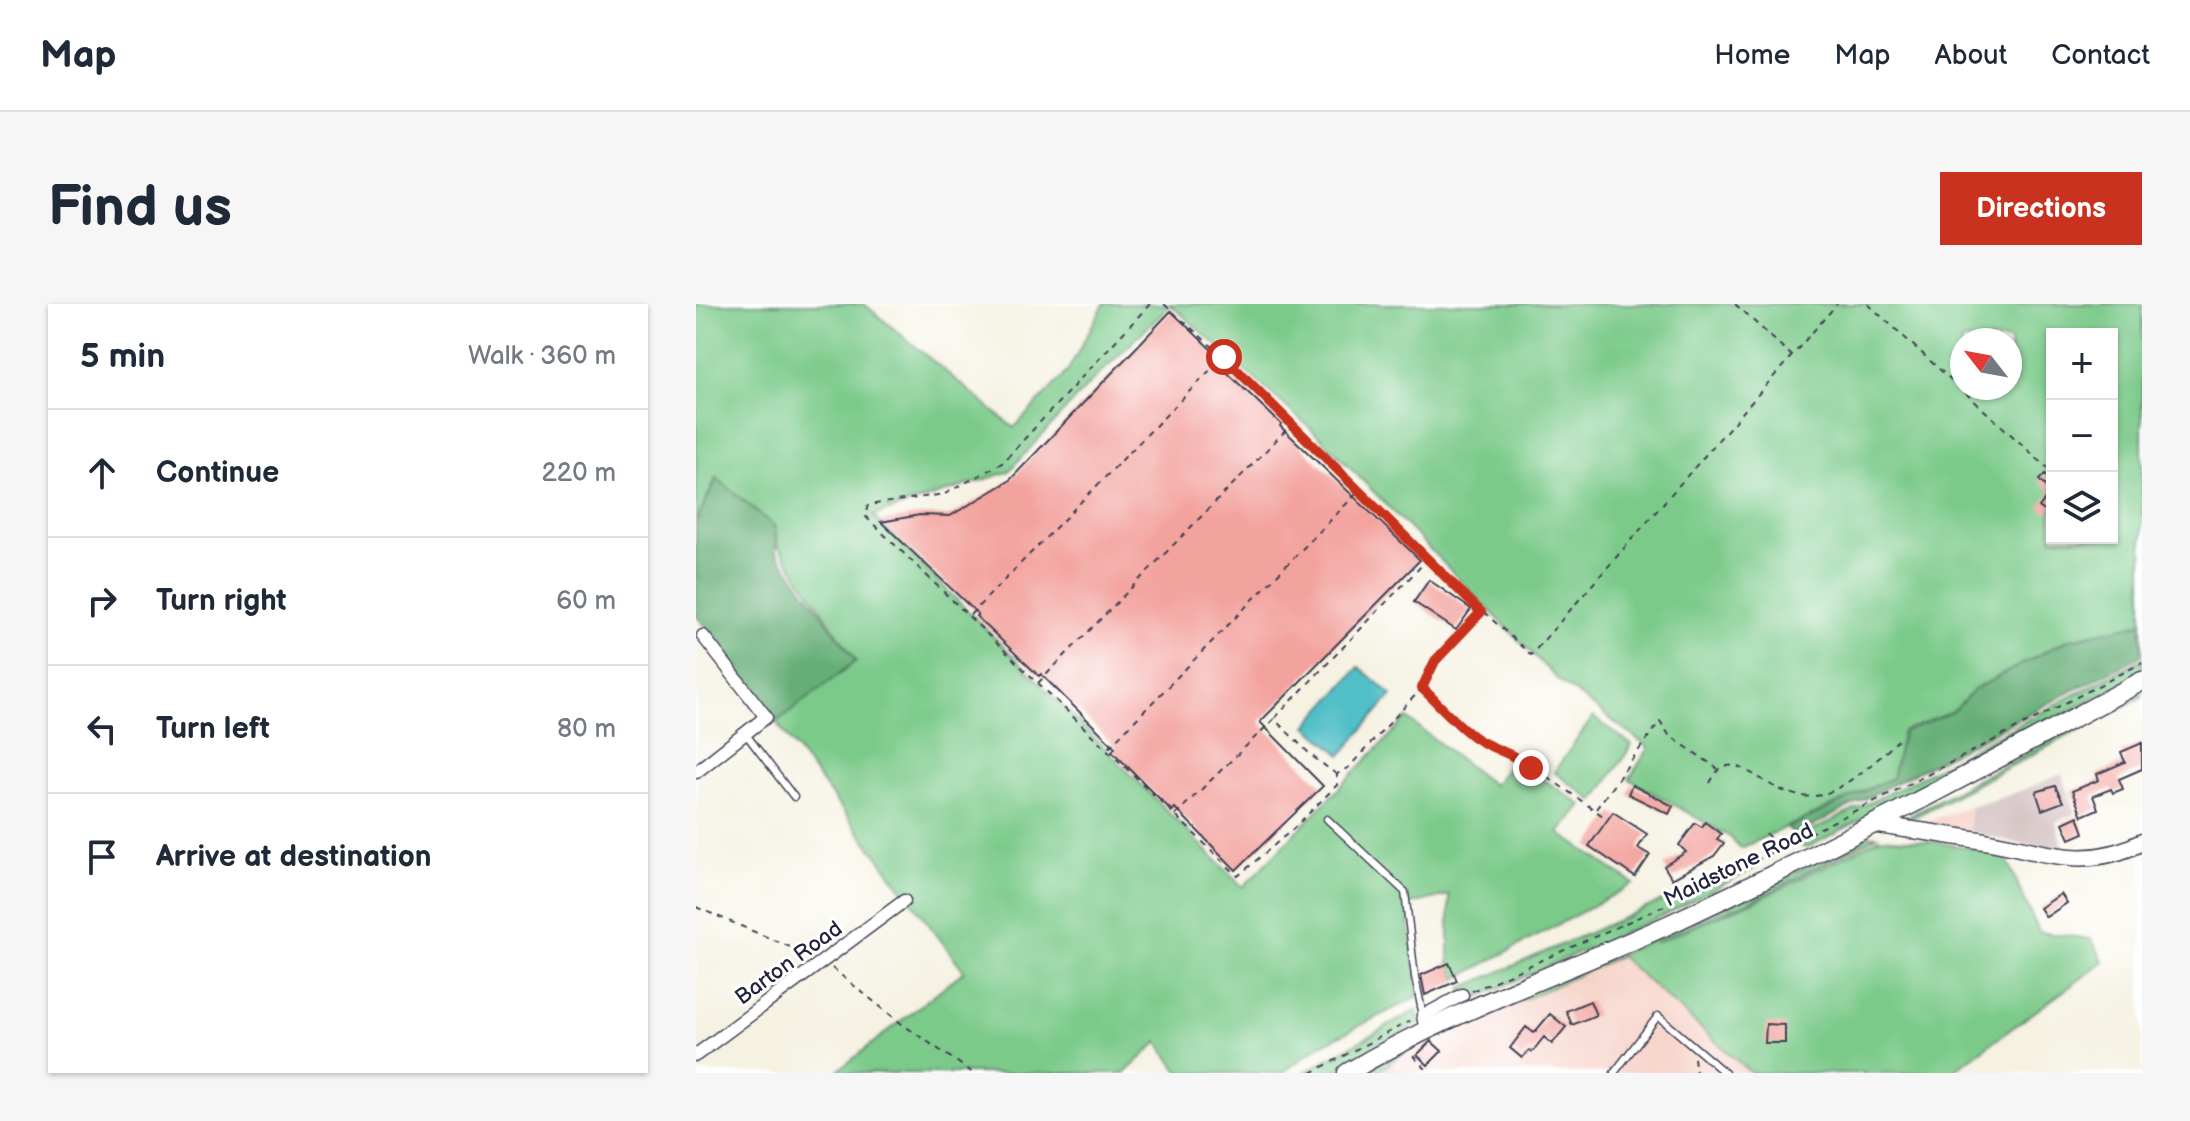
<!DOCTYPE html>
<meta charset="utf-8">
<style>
body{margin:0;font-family:"Balsamiq Sans",sans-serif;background:#f6f6f7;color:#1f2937}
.controls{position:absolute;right:24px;top:24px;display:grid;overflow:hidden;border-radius:0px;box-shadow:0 2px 6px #0004}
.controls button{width:72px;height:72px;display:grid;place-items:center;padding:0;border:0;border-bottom:2px solid #e0e1e3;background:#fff;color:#1f2937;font:40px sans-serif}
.compass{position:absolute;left:1254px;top:24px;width:72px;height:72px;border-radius:50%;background:#fff;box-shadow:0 2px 6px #0004;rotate:301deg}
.stop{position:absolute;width:24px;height:24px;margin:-18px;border:6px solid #c8321e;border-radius:50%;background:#fff}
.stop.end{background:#c8321e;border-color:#fff;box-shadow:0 2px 8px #0008}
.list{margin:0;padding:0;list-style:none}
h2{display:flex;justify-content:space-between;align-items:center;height:104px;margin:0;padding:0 32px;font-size:34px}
h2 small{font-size:26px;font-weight:400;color:#747a83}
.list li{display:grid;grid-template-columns:52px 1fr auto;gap:24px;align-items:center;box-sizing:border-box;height:128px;padding:0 32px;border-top:2px solid #e0e1e3}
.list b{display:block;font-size:30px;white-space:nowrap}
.list em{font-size:26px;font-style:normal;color:#747a83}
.icon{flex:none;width:44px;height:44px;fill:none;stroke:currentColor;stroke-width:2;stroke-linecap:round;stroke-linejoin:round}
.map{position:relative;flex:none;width:1446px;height:769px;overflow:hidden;border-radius:0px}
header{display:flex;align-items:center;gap:48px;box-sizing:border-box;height:112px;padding:0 40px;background:#fff;border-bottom:2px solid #e0e1e3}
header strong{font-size:38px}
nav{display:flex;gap:44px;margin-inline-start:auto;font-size:28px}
.intro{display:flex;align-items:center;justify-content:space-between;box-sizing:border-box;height:192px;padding:0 48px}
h1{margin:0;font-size:56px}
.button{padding:20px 36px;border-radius:0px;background:#c8321e;color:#fff;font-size:28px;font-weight:700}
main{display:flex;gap:48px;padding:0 48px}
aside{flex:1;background:#fff;border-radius:0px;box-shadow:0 2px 6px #0004}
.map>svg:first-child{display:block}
</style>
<header>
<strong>Map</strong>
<nav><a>Home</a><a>Map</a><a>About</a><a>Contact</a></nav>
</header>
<div class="intro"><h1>Find us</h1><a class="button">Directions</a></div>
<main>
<aside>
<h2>5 min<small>Walk · 360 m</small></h2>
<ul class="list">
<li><svg class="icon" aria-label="ahead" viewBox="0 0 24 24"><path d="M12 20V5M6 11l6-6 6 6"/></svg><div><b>Continue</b></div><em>220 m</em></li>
<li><svg class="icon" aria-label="right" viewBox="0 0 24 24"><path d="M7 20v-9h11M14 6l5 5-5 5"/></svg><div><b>Turn right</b></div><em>60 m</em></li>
<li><svg class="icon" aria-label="left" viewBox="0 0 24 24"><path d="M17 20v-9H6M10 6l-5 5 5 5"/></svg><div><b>Turn left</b></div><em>80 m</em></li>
<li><svg class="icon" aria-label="arrive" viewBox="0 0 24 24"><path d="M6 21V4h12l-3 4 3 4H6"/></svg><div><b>Arrive at destination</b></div></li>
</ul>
</aside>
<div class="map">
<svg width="1446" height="769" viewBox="0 0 1446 769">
<rect width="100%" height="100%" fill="#fff"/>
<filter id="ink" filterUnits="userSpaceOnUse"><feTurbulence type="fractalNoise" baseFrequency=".0125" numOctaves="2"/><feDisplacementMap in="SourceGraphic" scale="16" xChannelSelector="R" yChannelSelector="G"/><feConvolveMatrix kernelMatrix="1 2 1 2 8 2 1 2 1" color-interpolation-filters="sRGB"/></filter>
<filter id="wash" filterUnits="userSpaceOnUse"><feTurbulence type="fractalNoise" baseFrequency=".006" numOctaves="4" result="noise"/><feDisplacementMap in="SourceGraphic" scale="32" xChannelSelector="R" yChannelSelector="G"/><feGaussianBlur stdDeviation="1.8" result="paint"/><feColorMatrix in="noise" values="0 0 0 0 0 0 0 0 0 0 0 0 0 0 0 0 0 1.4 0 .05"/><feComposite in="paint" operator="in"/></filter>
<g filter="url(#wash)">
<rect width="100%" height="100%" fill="#f5f2e2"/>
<!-- built -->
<path fill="#f6d1c6" d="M 1273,503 L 1273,527 L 1218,521 Z
M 924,653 L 1055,769 L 682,769 L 734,732 L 741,735 Z"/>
<!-- industrial -->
<path fill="#d1bfbf" d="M 1366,470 L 1380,509 L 1360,518 L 1368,545 L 1315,538 L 1273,527 L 1274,503 L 1311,492 Z"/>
<!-- green -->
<path fill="#7cca8a" stroke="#4f7662" stroke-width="2" fill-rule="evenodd" d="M 0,0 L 168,0 L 318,124 L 371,68 L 408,0 L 1446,0 L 1446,319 L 1371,336 L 1279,385 L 1258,407 L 1207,428 L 1196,474 L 1045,544 L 1034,533 L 933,475 L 953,444 L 861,375 L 622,131 L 475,1 L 397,76 L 312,168 L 177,212 L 547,583 L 711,414 L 797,481 L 818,456 L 886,501 L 863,529 L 938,580 L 760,675 L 753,659 L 753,591 L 711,601 L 723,692 L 623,742 L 586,769 L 484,769 L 462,738 L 429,769 L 139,769 L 268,667 L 80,418 L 160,357 L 82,242 L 79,223 L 20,174 L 0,218 ZM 1356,30 L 1416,30 L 1416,234 L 1356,234 ZM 1266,36 L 1314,36 L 1314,84 L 1266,84 Z
M 1446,355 L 1446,369 L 1111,544 L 1093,538 L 1207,482 Z
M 1446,388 L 1446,393 L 1205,520 L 1201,518 Z
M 897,413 L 936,441 L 898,497 L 858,468 Z
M 1171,531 L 1181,532 L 1063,593 L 958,639 L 1064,595 L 1184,534 L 1239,538 L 1308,550 L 1343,628 L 1395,635 L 1408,658 L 1254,769 L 1055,769 L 924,652 L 740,735 L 733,732 L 680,769 L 667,769 C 764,711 870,674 973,629 C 1040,599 1106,565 1171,531 Z
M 1057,555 L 1061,563 L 970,610 L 769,699 L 766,684 L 982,590 Z
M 721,706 L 724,719 L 636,769 L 606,769 Z"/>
<!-- forest -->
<path fill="#65ae76" stroke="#446858" stroke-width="2" d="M 21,174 L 79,223 L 80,248 L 160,357 L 80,418 L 0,311 L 0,218 Z
M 1446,319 L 1446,351 L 1099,531 L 1091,524 L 1196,474 L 1207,428 L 1258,407 L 1279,385 L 1371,336 Z"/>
<!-- water -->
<path fill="#51bfc6" stroke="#3a7080" stroke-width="2" d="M 663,363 L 696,391 L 645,451 L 611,422 Z"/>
<g id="blocks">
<!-- building -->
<path fill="#f3a39e" d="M 475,7 L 521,51 L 517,55 L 585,120 L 584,122 L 724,256 L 564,418 L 627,482 L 540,566 L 479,504 L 476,507 L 416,447 L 419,443 L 345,370 L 343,372 L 280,312 L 282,310 L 185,218 L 224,211 L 254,212 L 313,177 Z
M 1349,170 L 1356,177 L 1356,202 L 1351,209 L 1343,203 L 1355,188 L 1343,176 Z
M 733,276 L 775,305 L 760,326 L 718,298 Z
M 1446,439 L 1446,465 L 1423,475 L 1427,485 L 1417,489 L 1415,485 L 1397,492 L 1402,505 L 1386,512 L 1376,487 L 1403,476 L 1401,470 L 1429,458 L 1425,448 Z
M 936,481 L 977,502 L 973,510 L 932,490 Z
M 1359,482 L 1367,498 L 1346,506 L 1340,488 Z
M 917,508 L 951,530 L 942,544 L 954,551 L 939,573 L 893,542 Z
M 1382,512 L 1388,529 L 1374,535 L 1367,519 Z
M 1009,518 L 1025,530 L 1021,535 L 1028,539 L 1018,552 L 976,575 L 968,562 L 990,548 L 983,541 L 999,519 L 1006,523 Z
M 1365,590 L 1371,599 L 1350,613 L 1344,604 Z
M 753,659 L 761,677 L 729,691 L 725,671 Z
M 894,697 L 900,711 L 876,721 L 870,707 Z
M 854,710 L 870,723 L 856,740 L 848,733 L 836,748 L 833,746 L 826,754 L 814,744 L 830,723 L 838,729 Z
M 1070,720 L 1089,721 L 1089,739 L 1069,739 Z
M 735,737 L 746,747 L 732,761 L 721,751 Z"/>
</g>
</g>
<g filter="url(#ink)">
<use href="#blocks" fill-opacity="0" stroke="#424154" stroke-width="2"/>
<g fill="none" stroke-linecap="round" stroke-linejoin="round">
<!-- service casing -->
<g stroke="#424154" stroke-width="9">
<path id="service" d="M 49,429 L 98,493
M 631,515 L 709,588 L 719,673 L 727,712
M 918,769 L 962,712 L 1029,769"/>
</g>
<!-- minor casing -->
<g stroke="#424154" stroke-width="15">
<path id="minor" d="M 0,468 L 70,413 L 7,332
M 730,726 L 727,712 L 766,691
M 0,751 L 208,597"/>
</g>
<!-- tertiary casing -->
<g stroke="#424154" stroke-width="19">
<path id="tertiary" d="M 1176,520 C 1215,526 1255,531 1294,538 C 1351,548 1390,567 1446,538"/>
</g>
<!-- secondary casing -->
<g stroke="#424154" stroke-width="21">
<path id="secondary" d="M 651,769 C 754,707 867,669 976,619 C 1136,545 1291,461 1446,377"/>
</g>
<!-- path -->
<path stroke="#424154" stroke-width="2" stroke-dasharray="6 6" stroke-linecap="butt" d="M 454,0 L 306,159 L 249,190 L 172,201 L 169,212 L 542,572 L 597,525 L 641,481 L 641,470 L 653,463 L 726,384
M 468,0 L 528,53 L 731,256 L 835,351 L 1141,0
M 1039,0 L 1096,52
M 1172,0 L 1356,168
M 784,309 L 739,357 L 726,384 L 778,432 L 796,444 L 826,455 L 907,512
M 274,311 L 527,53
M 342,379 L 595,121
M 579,414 L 730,257
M 413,443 L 663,187
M 1014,479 C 1018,472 1022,463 1031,462 C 1054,457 1083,501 1125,491 C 1147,486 1186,453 1202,436
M 900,505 L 964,417 L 973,431 L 1022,465
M 479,511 L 578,415 L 616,452 L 640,470
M 1070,529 L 1079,542
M 0,603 L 113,651
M 136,664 L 206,720 L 277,769
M 776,687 L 968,602 L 1056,561 L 1066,553 L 1229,472 L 1446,359
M 717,752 L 729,764 L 728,769
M 998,754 L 1000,769
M 615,769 L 714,717"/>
<!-- service -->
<use href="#service" stroke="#fff" stroke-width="6"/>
<!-- minor -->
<use href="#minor" stroke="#fff" stroke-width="12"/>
<!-- tertiary -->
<use href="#tertiary" stroke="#fff" stroke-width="16"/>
<!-- secondary -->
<use href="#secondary" stroke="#fff" stroke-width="18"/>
</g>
</g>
<g fill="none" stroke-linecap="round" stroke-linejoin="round" filter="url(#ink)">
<!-- route -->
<path stroke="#c8321e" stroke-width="10" d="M 528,53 L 785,308 L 739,357 L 726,384 C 743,400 759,419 778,433 C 796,446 819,449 835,464"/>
</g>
<g text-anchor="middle" stroke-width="6" stroke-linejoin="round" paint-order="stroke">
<!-- street labels -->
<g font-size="22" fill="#22223b" stroke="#fff">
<text transform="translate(1042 560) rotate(-26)" y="8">Maidstone Road</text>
<text transform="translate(92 658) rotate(-36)" y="8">Barton Road</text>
</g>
</g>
</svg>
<div class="controls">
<button>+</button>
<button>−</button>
<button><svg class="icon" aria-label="layers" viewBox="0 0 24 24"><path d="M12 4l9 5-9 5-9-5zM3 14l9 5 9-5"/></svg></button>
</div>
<svg class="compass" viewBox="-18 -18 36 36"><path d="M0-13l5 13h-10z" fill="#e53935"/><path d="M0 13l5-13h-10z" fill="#747a83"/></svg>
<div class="stop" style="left:528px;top:53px"></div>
<div class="stop end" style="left:835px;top:464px"></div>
</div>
</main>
